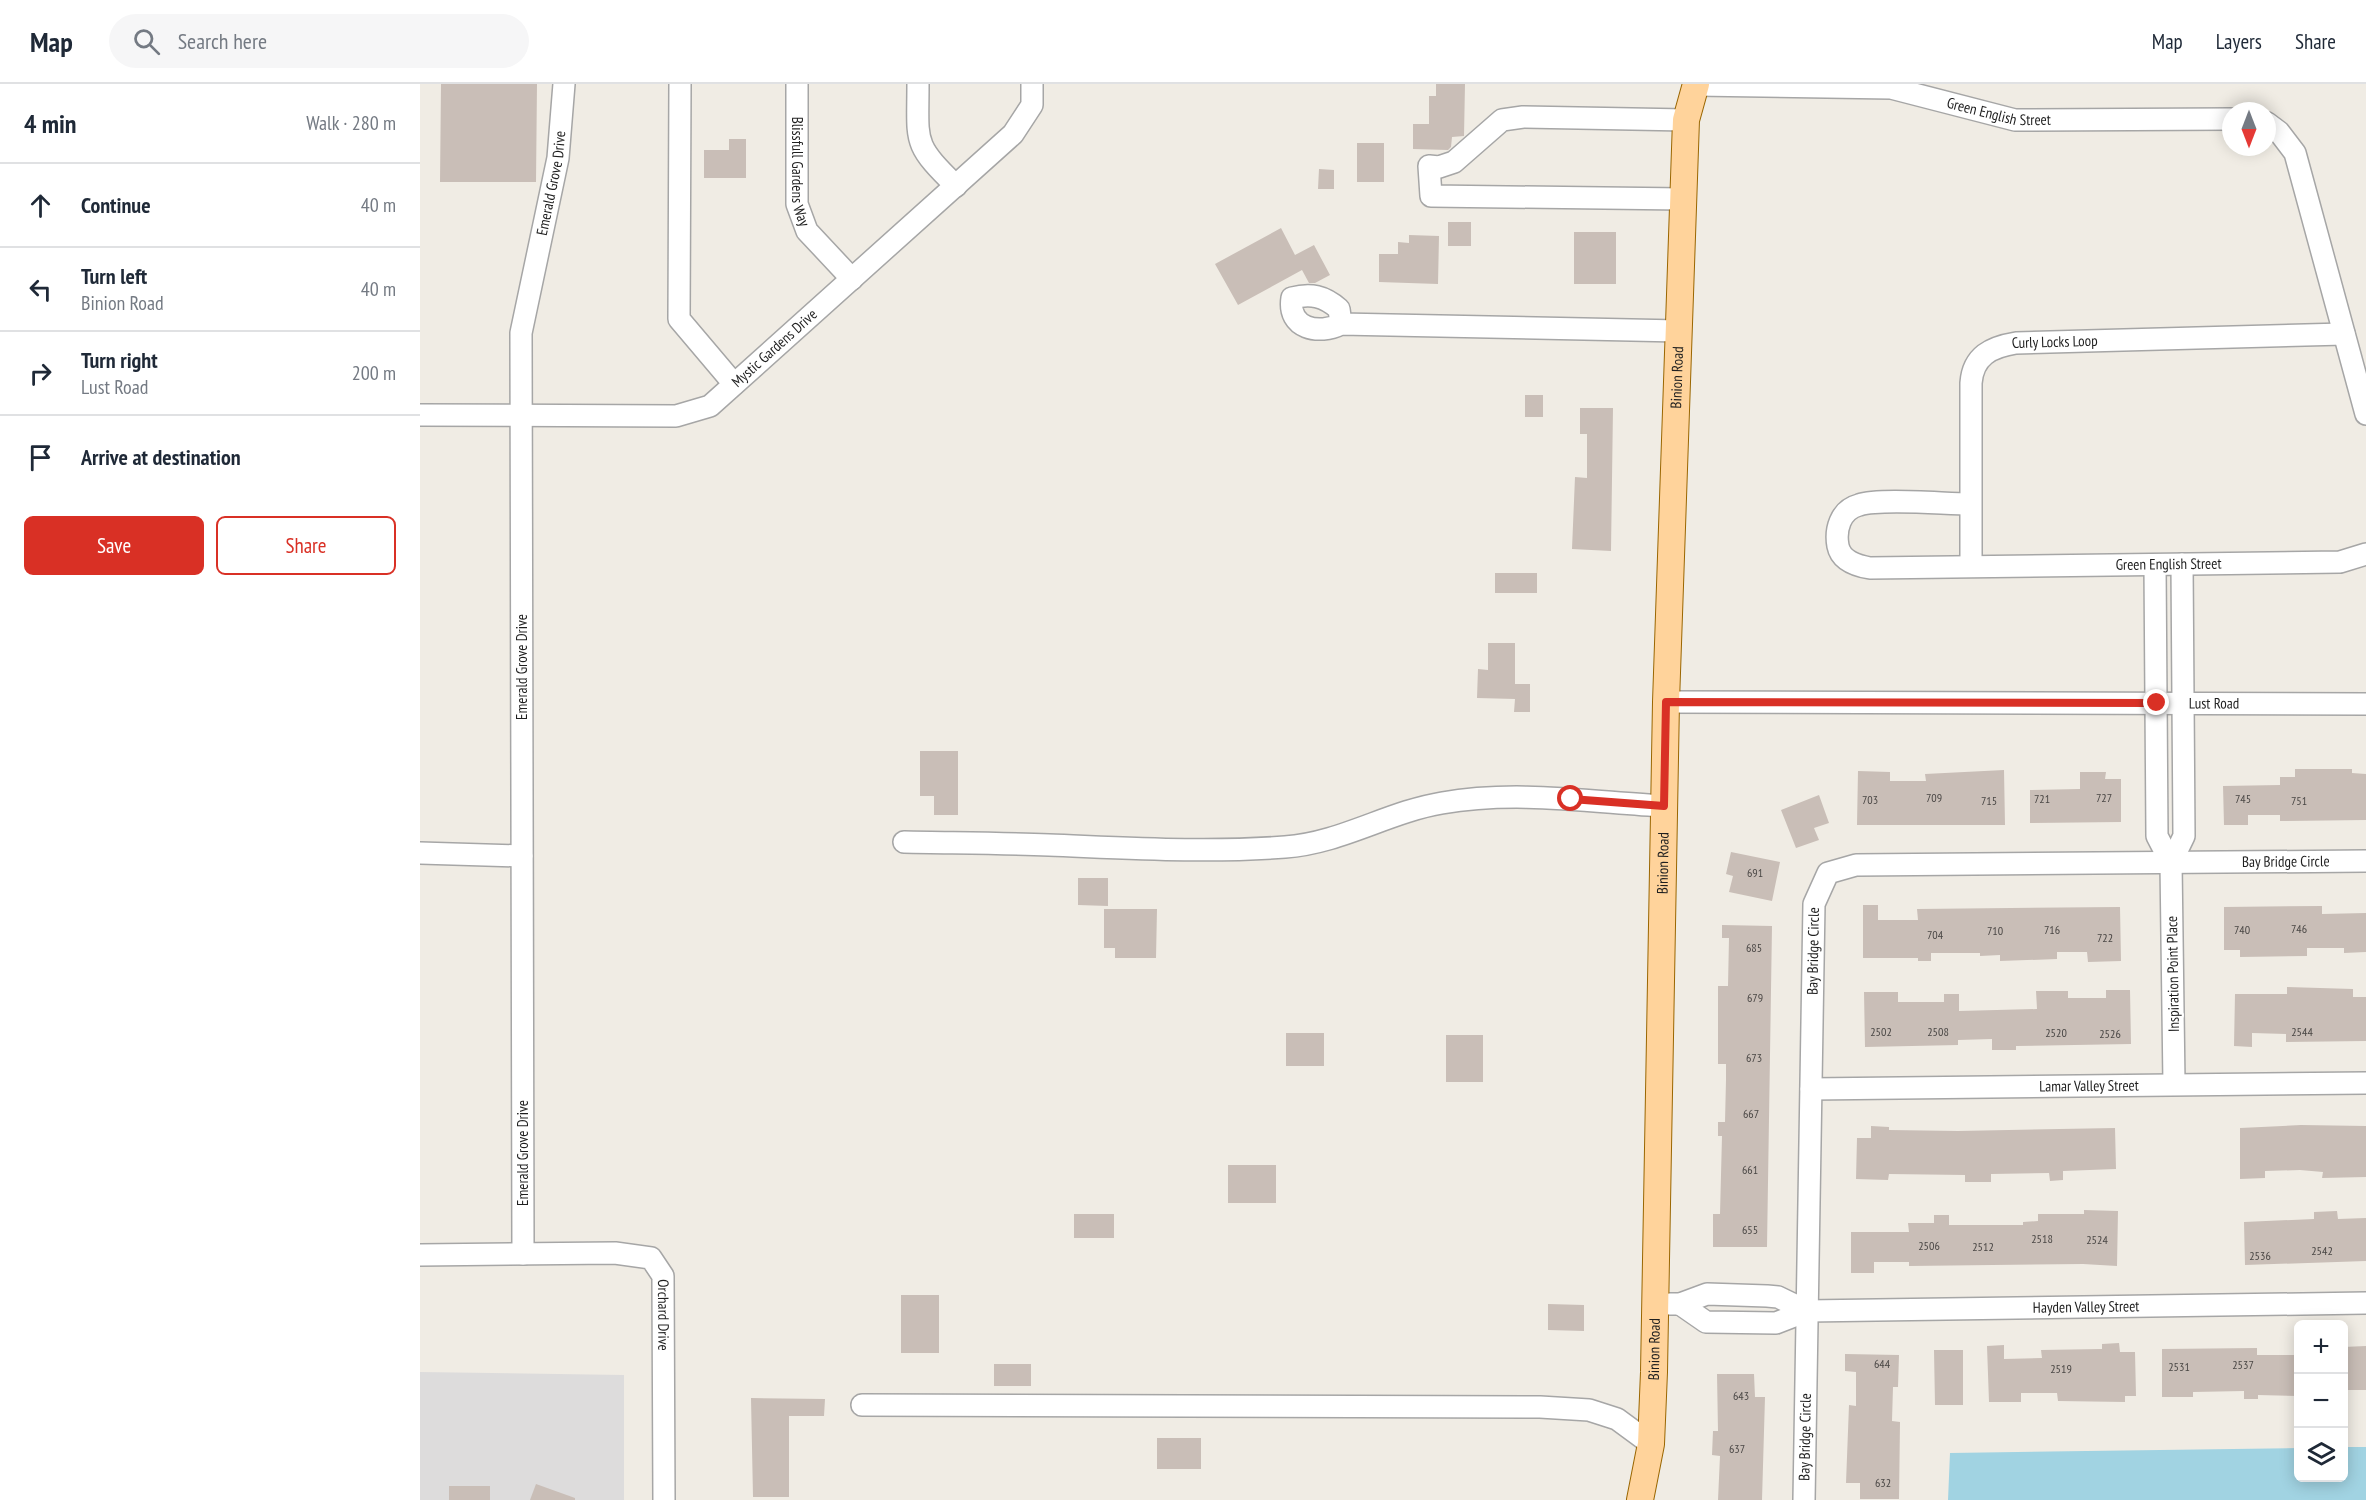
<!DOCTYPE html>
<meta charset="utf-8">
<style>
body{margin:0;font-family:"PT Sans Narrow",sans-serif;background:#f6f6f7;color:#1f2937}
.controls{position:absolute;right:18px;bottom:18px;display:grid;overflow:hidden;border-radius:9px;box-shadow:0 3px 15px #0003}
.controls button{width:54px;height:54px;display:grid;place-items:center;padding:0;border:0;border-bottom:2px solid #e0e1e3;background:#fff;color:#1f2937;font:30px sans-serif}
.compass{position:absolute;left:1802px;top:18px;width:54px;height:54px;border-radius:50%;background:#fff;box-shadow:0 3px 15px #0003;rotate:180deg}
.stop{position:absolute;width:18px;height:18px;margin:-14px;border:4px solid #d93025;border-radius:50%;background:#fff}
.stop.end{background:#d93025;border-color:#fff;box-shadow:0 2px 6px #0008}
.list{margin:0;padding:0;list-style:none}
h2{display:flex;justify-content:space-between;align-items:center;height:78px;margin:0;padding:0 24px;font-size:26px}
h2 small{font-size:20px;font-weight:400;color:#747a83}
.list li{display:grid;grid-template-columns:39px 1fr auto;gap:18px;align-items:center;box-sizing:border-box;height:84px;padding:0 24px;border-top:2px solid #e0e1e3}
.list b{display:block;font-size:22px;white-space:nowrap}
.list p{margin:0;font-size:20px;white-space:nowrap;color:#747a83}
.list em{font-size:20px;font-style:normal;color:#747a83}
.actions{display:flex;gap:12px;padding:18px 24px}
.actions a{flex:1;padding:14px 0;border:2px solid #d93025;border-radius:9px;text-align:center;font-size:21px;color:#d93025}
.actions .main{background:#d93025;color:#fff}
.icon{flex:none;width:33px;height:33px;fill:none;stroke:currentColor;stroke-width:2;stroke-linecap:round;stroke-linejoin:round}
.map{position:relative;flex:none;width:1946px;height:1416px;overflow:hidden}
header{display:flex;align-items:center;gap:36px;box-sizing:border-box;height:84px;padding:0 30px;background:#fff;border-bottom:2px solid #e0e1e3}
header strong{font-size:28px}
nav{display:flex;gap:33px;margin-inline-start:auto;font-size:21px}
.search{width:420px;height:54px;background:#f6f6f7;display:flex;align-items:center;gap:15px;box-sizing:border-box;padding:0 21px;border-radius:33px;color:#747a83;font-size:22px}
main{display:flex}
aside{flex:1;background:#fff}
.map>svg:first-child{display:block}
</style>
<header>
<strong>Map</strong>
<div class="search"><svg class="icon" aria-label="search" viewBox="0 0 24 24"><circle cx="10" cy="10" r="6"/><path d="M15 15l6 6"/></svg>Search here</div>
<nav><a>Map</a><a>Layers</a><a>Share</a></nav>
</header>
<main>
<aside>
<h2>4 min<small>Walk · 280 m</small></h2>
<ul class="list">
<li><svg class="icon" aria-label="ahead" viewBox="0 0 24 24"><path d="M12 20V5M6 11l6-6 6 6"/></svg><div><b>Continue</b></div><em>40 m</em></li>
<li><svg class="icon" aria-label="left" viewBox="0 0 24 24"><path d="M17 20v-9H6M10 6l-5 5 5 5"/></svg><div><b>Turn left</b><p>Binion Road</p></div><em>40 m</em></li>
<li><svg class="icon" aria-label="right" viewBox="0 0 24 24"><path d="M7 20v-9h11M14 6l5 5-5 5"/></svg><div><b>Turn right</b><p>Lust Road</p></div><em>200 m</em></li>
<li><svg class="icon" aria-label="arrive" viewBox="0 0 24 24"><path d="M6 21V4h12l-3 4 3 4H6"/></svg><div><b>Arrive at destination</b></div></li>
</ul>
<div class="actions"><a class="main">Save</a><a>Share</a></div>
</aside>
<div class="map">
<svg width="1946" height="1416" viewBox="0 0 1946 1416">
<rect width="100%" height="100%" fill="#f0ece4"/>
<!-- residential -->
<path fill="#dddcdc" d="M 0,1288 L 204,1291 L 204,1416 L 0,1416 Z"/>
<!-- water -->
<path fill="#a1d3e2" d="M 1924,1363 L 1946,1363 L 1946,1416 L 1528,1416 L 1530,1369 L 1878,1364 L 1878,1394 L 1924,1394 Z"/>
<!-- building -->
<path fill="#c9beb7" d="M 21,0 L 117,0 L 116,98 L 20,98 Z
M 1016,0 L 1045,0 L 1044,52 L 1032,53 L 1031,63 L 1028,66 L 993,65 L 993,40 L 1009,40 L 1009,12 L 1016,12 Z
M 309,55 L 326,55 L 326,94 L 284,94 L 284,66 L 309,66 Z
M 937,59 L 964,59 L 964,98 L 937,98 Z
M 899,85 L 914,86 L 914,105 L 898,105 Z
M 1028,138 L 1051,138 L 1051,162 L 1028,162 Z
M 861,144 L 875,171 L 894,161 L 910,191 L 895,199 L 889,199 L 882,186 L 818,221 L 795,180 Z
M 1154,148 L 1196,148 L 1196,200 L 1154,200 Z
M 989,151 L 1019,152 L 1018,200 L 959,198 L 959,170 L 978,170 L 978,158 L 989,159 Z
M 1105,311 L 1123,311 L 1123,333 L 1105,333 Z
M 1160,324 L 1193,324 L 1191,467 L 1152,465 L 1155,393 L 1167,394 L 1167,350 L 1160,350 Z
M 1075,489 L 1117,489 L 1117,509 L 1075,509 Z
M 1068,559 L 1095,559 L 1095,600 L 1110,600 L 1110,628 L 1094,628 L 1095,615 L 1057,614 L 1058,585 L 1068,586 Z
M 500,667 L 538,667 L 538,731 L 514,731 L 514,712 L 500,712 Z
M 1875,685 L 1932,685 L 1932,689 L 1946,690 L 1946,736 L 1860,737 L 1860,731 L 1828,731 L 1828,741 L 1804,741 L 1803,702 L 1860,701 L 1860,693 L 1875,693 Z
M 1584,686 L 1585,741 L 1437,741 L 1438,687 L 1470,688 L 1470,697 L 1506,697 L 1505,690 Z
M 1660,688 L 1686,688 L 1685,695 L 1701,695 L 1701,738 L 1610,739 L 1610,706 L 1660,705 Z
M 1399,711 L 1409,739 L 1394,744 L 1399,756 L 1376,764 L 1361,726 Z
M 1311,768 L 1360,778 L 1352,817 L 1309,808 L 1313,792 L 1306,790 Z
M 658,794 L 688,794 L 688,822 L 658,821 Z
M 1443,821 L 1458,821 L 1458,836 L 1498,836 L 1497,825 L 1700,823 L 1701,877 L 1668,878 L 1667,868 L 1637,868 L 1637,875 L 1580,877 L 1580,871 L 1560,872 L 1560,869 L 1511,869 L 1511,877 L 1498,877 L 1498,874 L 1443,874 Z
M 1902,822 L 1902,830 L 1946,829 L 1946,868 L 1924,869 L 1924,864 L 1887,864 L 1887,872 L 1820,873 L 1820,866 L 1804,866 L 1804,823 Z
M 684,825 L 737,825 L 736,874 L 695,874 L 695,864 L 684,864 Z
M 1302,841 L 1352,842 L 1347,1163 L 1293,1163 L 1293,1130 L 1300,1130 L 1302,1052 L 1298,1052 L 1298,1038 L 1305,1038 L 1306,996 L 1306,980 L 1298,980 L 1298,902 L 1308,902 L 1309,854 L 1302,854 Z
M 1867,903 L 1933,905 L 1933,913 L 1946,913 L 1946,957 L 1866,958 L 1866,950 L 1832,949 L 1832,963 L 1814,962 L 1815,910 L 1867,910 Z
M 1686,906 L 1710,906 L 1711,960 L 1596,962 L 1596,966 L 1572,966 L 1572,955 L 1538,956 L 1538,961 L 1445,963 L 1444,908 L 1478,908 L 1478,918 L 1524,918 L 1524,910 L 1539,910 L 1539,927 L 1617,925 L 1616,907 L 1648,907 L 1648,914 L 1686,914 Z
M 866,949 L 904,949 L 904,982 L 866,982 Z
M 1026,951 L 1063,951 L 1063,998 L 1026,998 Z
M 1881,1041 L 1946,1042 L 1946,1093 L 1902,1094 L 1903,1088 L 1880,1086 L 1845,1087 L 1845,1094 L 1820,1095 L 1820,1044 Z
M 1451,1042 L 1469,1043 L 1469,1046 L 1538,1047 L 1695,1044 L 1696,1085 L 1643,1087 L 1643,1096 L 1630,1097 L 1629,1089 L 1571,1090 L 1571,1098 L 1545,1098 L 1545,1091 L 1469,1090 L 1468,1096 L 1436,1095 L 1437,1054 L 1451,1054 Z
M 808,1081 L 856,1081 L 856,1119 L 808,1119 Z
M 1664,1126 L 1698,1127 L 1697,1182 L 1663,1180 L 1489,1182 L 1489,1178 L 1454,1178 L 1454,1189 L 1431,1189 L 1431,1148 L 1489,1148 L 1488,1139 L 1514,1139 L 1514,1131 L 1529,1131 L 1529,1141 L 1603,1141 L 1603,1138 L 1618,1137 L 1618,1130 L 1664,1130 Z
M 1917,1127 L 1918,1135 L 1946,1134 L 1946,1177 L 1825,1181 L 1824,1138 L 1894,1135 L 1894,1128 Z
M 654,1130 L 694,1130 L 694,1154 L 654,1154 Z
M 481,1211 L 519,1211 L 519,1269 L 481,1269 Z
M 1128,1220 L 1164,1221 L 1164,1247 L 1128,1246 Z
M 1699,1259 L 1700,1268 L 1715,1268 L 1716,1312 L 1705,1312 L 1705,1318 L 1638,1317 L 1637,1309 L 1601,1309 L 1601,1318 L 1569,1318 L 1567,1262 L 1584,1261 L 1584,1275 L 1622,1274 L 1621,1266 L 1682,1265 L 1682,1260 Z
M 1946,1262 L 1946,1306 L 1923,1306 L 1923,1263 Z
M 1837,1264 L 1837,1271 L 1878,1271 L 1878,1312 L 1838,1311 L 1838,1315 L 1824,1315 L 1824,1307 L 1773,1308 L 1773,1313 L 1742,1313 L 1742,1265 Z
M 1514,1266 L 1543,1266 L 1543,1321 L 1515,1321 Z
M 1425,1270 L 1479,1271 L 1478,1303 L 1473,1303 L 1472,1337 L 1480,1338 L 1479,1415 L 1440,1415 L 1440,1399 L 1426,1399 L 1429,1321 L 1436,1322 L 1436,1288 L 1425,1287 Z
M 574,1280 L 611,1280 L 611,1302 L 574,1302 Z
M 1297,1290 L 1334,1290 L 1335,1313 L 1345,1313 L 1342,1416 L 1298,1416 L 1300,1372 L 1292,1371 L 1293,1347 L 1298,1347 Z
M 331,1314 L 405,1315 L 404,1332 L 369,1332 L 369,1413 L 333,1413 Z
M 737,1354 L 781,1354 L 781,1385 L 737,1385 Z
M 116,1400 L 155,1414 L 155,1416 L 110,1416 Z
M 29,1402 L 70,1402 L 70,1416 L 29,1416 Z"/>
<g fill="none" stroke-linecap="round" stroke-linejoin="round">
<!-- minor casing -->
<g stroke="#a6a6a6" stroke-width="24">
<g id="minor">
<path d="M 260,0 L 259,235 L 314,300"/>
<path id="s1" d="M 377,0 L 377,120 L 387,147 L 432,195"/>
<path d="M 498,0 C 498,59 492,59 536,102"/>
<path id="s2" d="M 1276,1 L 1471,4 L 1595,36 L 1811,35"/>
<path d="M 1847,39 L 1859,48 L 1875,69 L 1946,330"/>
<path d="M 1263,115 L 1011,112 L 1009,82 L 1019,83 L 1034,78 L 1082,36 L 1103,33 L 1266,36"/>
<path d="M 921,240 C 899,251 867,245 872,214 C 891,209 904,212 919,225 L 921,240 L 1259,247"/>
<path id="s3" d="M 0,331 L 256,332 L 290,322 L 593,50 L 612,21 L 612,0"/>
<path id="s4" d="M 1550,420 C 1524,420 1460,414 1439,421 C 1420,426 1415,446 1418,462 C 1421,477 1438,482 1450,484 L 1920,478 L 1946,470"/>
<path d="M 1735,481 L 1737,752 L 1751,779"/>
<path id="s5" d="M 1551,482 L 1551,299 C 1553,272 1571,263 1596,259 L 1924,250"/>
<path id="s6" d="M 1246,618 L 1946,620"/>
<path d="M 484,758 C 532,759 581,759 629,761 C 707,764 787,769 865,763 C 921,759 968,728 1022,719 C 1096,706 1171,718 1244,722"/>
<path d="M 0,769 L 102,772"/>
<path d="M 1754,1000 L 1751,779 L 1764,752 L 1762,480"/>
<path id="s7" d="M 1391,1005 L 1946,999"/>
<path id="s8" d="M 103,1170 L 101,249 L 138,74 L 144,0"/>
<path id="s9" d="M 0,1171 L 195,1169 L 231,1174 L 243,1192 L 244,1416"/>
<path d="M 1249,1220 L 1260,1220 L 1287,1210 L 1347,1212 L 1358,1213 L 1387,1227"/>
<path id="s10" d="M 1260,1220 L 1286,1238 L 1356,1239 L 1387,1227 L 1946,1219"/>
<path d="M 442,1321 L 1120,1323 L 1169,1326 L 1197,1335 L 1231,1360"/>
<path id="s11" d="M 1384,1416 L 1394,820 L 1408,789 L 1436,781 L 1946,777"/>
</g>
</g>
<!-- major casing -->
<g stroke="#9a6600" stroke-width="28">
<g id="major">
<path id="s12" d="M 1220,1416 L 1231,1360 L 1234,1288 L 1246,618 L 1266,36 L 1276,0"/>
</g>
</g>
<!-- minor -->
<use href="#minor" stroke="#fff" stroke-width="21"/>
<!-- major -->
<use href="#major" stroke="#ffd39b" stroke-width="26"/>
</g>
<g fill="none" stroke-linecap="round" stroke-linejoin="round">
<!-- route -->
<path stroke="#d93025" stroke-width="8" d="M 1151,715 L 1244,722 L 1246,618 L 1737,619"/>
</g>
<g text-anchor="middle" stroke-width="4.5" stroke-linejoin="round" paint-order="stroke">
<!-- number labels -->
<g font-size="12" fill="#4a4745">
<text x="1514" y="718">709</text>
<text x="1684" y="718">727</text>
<text x="1622" y="719">721</text>
<text x="1823" y="719">745</text>
<text x="1450" y="720">703</text>
<text x="1569" y="721">715</text>
<text x="1879" y="721">751</text>
<text x="1335" y="793">691</text>
<text x="1879" y="849">746</text>
<text x="1632" y="850">716</text>
<text x="1822" y="850">740</text>
<text x="1575" y="851">710</text>
<text x="1515" y="855">704</text>
<text x="1685" y="858">722</text>
<text x="1334" y="868">685</text>
<text x="1335" y="918">679</text>
<text x="1461" y="952">2502</text>
<text x="1518" y="952">2508</text>
<text x="1882" y="952">2544</text>
<text x="1636" y="953">2520</text>
<text x="1690" y="954">2526</text>
<text x="1334" y="978">673</text>
<text x="1331" y="1034">667</text>
<text x="1330" y="1090">661</text>
<text x="1330" y="1150">655</text>
<text x="1622" y="1159">2518</text>
<text x="1677" y="1160">2524</text>
<text x="1509" y="1166">2506</text>
<text x="1563" y="1167">2512</text>
<text x="1902" y="1171">2542</text>
<text x="1840" y="1176">2536</text>
<text x="1462" y="1284">644</text>
<text x="1823" y="1285">2537</text>
<text x="1759" y="1287">2531</text>
<text x="1641" y="1289">2519</text>
<text x="1321" y="1316">643</text>
<text x="1317" y="1369">637</text>
<text x="1463" y="1403">632</text>
</g>
<!-- street labels -->
<g font-size="15" fill="#1f1f1f" stroke="#fff">
<text dy="5" stroke="none"><textPath href="#s2" startOffset="306">Green English Street</textPath></text>
<text dy="5" stroke="none"><textPath href="#s1" startOffset="88">Blissfull Gardens Way</textPath></text>
<text dy="5" stroke="none"><textPath href="#s8" startOffset="1074">Emerald Grove Drive</textPath></text>
<text dy="5" stroke="none"><textPath href="#s5" startOffset="288">Curly Locks Loop</textPath></text>
<text dy="5" stroke="none"><textPath href="#s3" startOffset="378">Mystic Gardens Drive</textPath></text>
<text dy="5" stroke="none"><textPath href="#s12" startOffset="1124">Binion Road</textPath></text>
<text dy="5" stroke="none"><textPath href="#s4" startOffset="502">Green English Street</textPath></text>
<text transform="translate(102 583) rotate(-90)" y="5">Emerald Grove Drive</text>
<text dy="5" stroke="none"><textPath href="#s6" startOffset="548">Lust Road</textPath></text>
<text dy="5" stroke="none"><textPath href="#s11" startOffset="1089">Bay Bridge Circle</textPath></text>
<text dy="5" stroke="none"><textPath href="#s12" startOffset="638">Binion Road</textPath></text>
<text dy="5" stroke="none"><textPath href="#s11" startOffset="549">Bay Bridge Circle</textPath></text>
<text transform="translate(1753 890) rotate(-91)" y="5">Inspiration Point Place</text>
<text dy="5" stroke="none"><textPath href="#s7" startOffset="278">Lamar Valley Street</textPath></text>
<text transform="translate(103 1069) rotate(-90)" y="5">Emerald Grove Drive</text>
<text dy="5" stroke="none"><textPath href="#s10" startOffset="414">Hayden Valley Street</textPath></text>
<text dy="5" stroke="none"><textPath href="#s9" startOffset="292">Orchard Drive</textPath></text>
<text dy="5" stroke="none"><textPath href="#s12" startOffset="152">Binion Road</textPath></text>
<text dy="5" stroke="none"><textPath href="#s11" startOffset="63">Bay Bridge Circle</textPath></text>
</g>
</g>
</svg>
<div class="controls">
<button>+</button>
<button>−</button>
<button><svg class="icon" aria-label="layers" viewBox="0 0 24 24"><path d="M12 4l9 5-9 5-9-5zM3 14l9 5 9-5"/></svg></button>
</div>
<svg class="compass" viewBox="-18 -18 36 36"><path d="M0-13l5 13h-10z" fill="#e53935"/><path d="M0 13l5-13h-10z" fill="#747a83"/></svg>
<div class="stop" style="left:1151px;top:715px"></div>
<div class="stop end" style="left:1737px;top:619px"></div>
</div>
</main>
